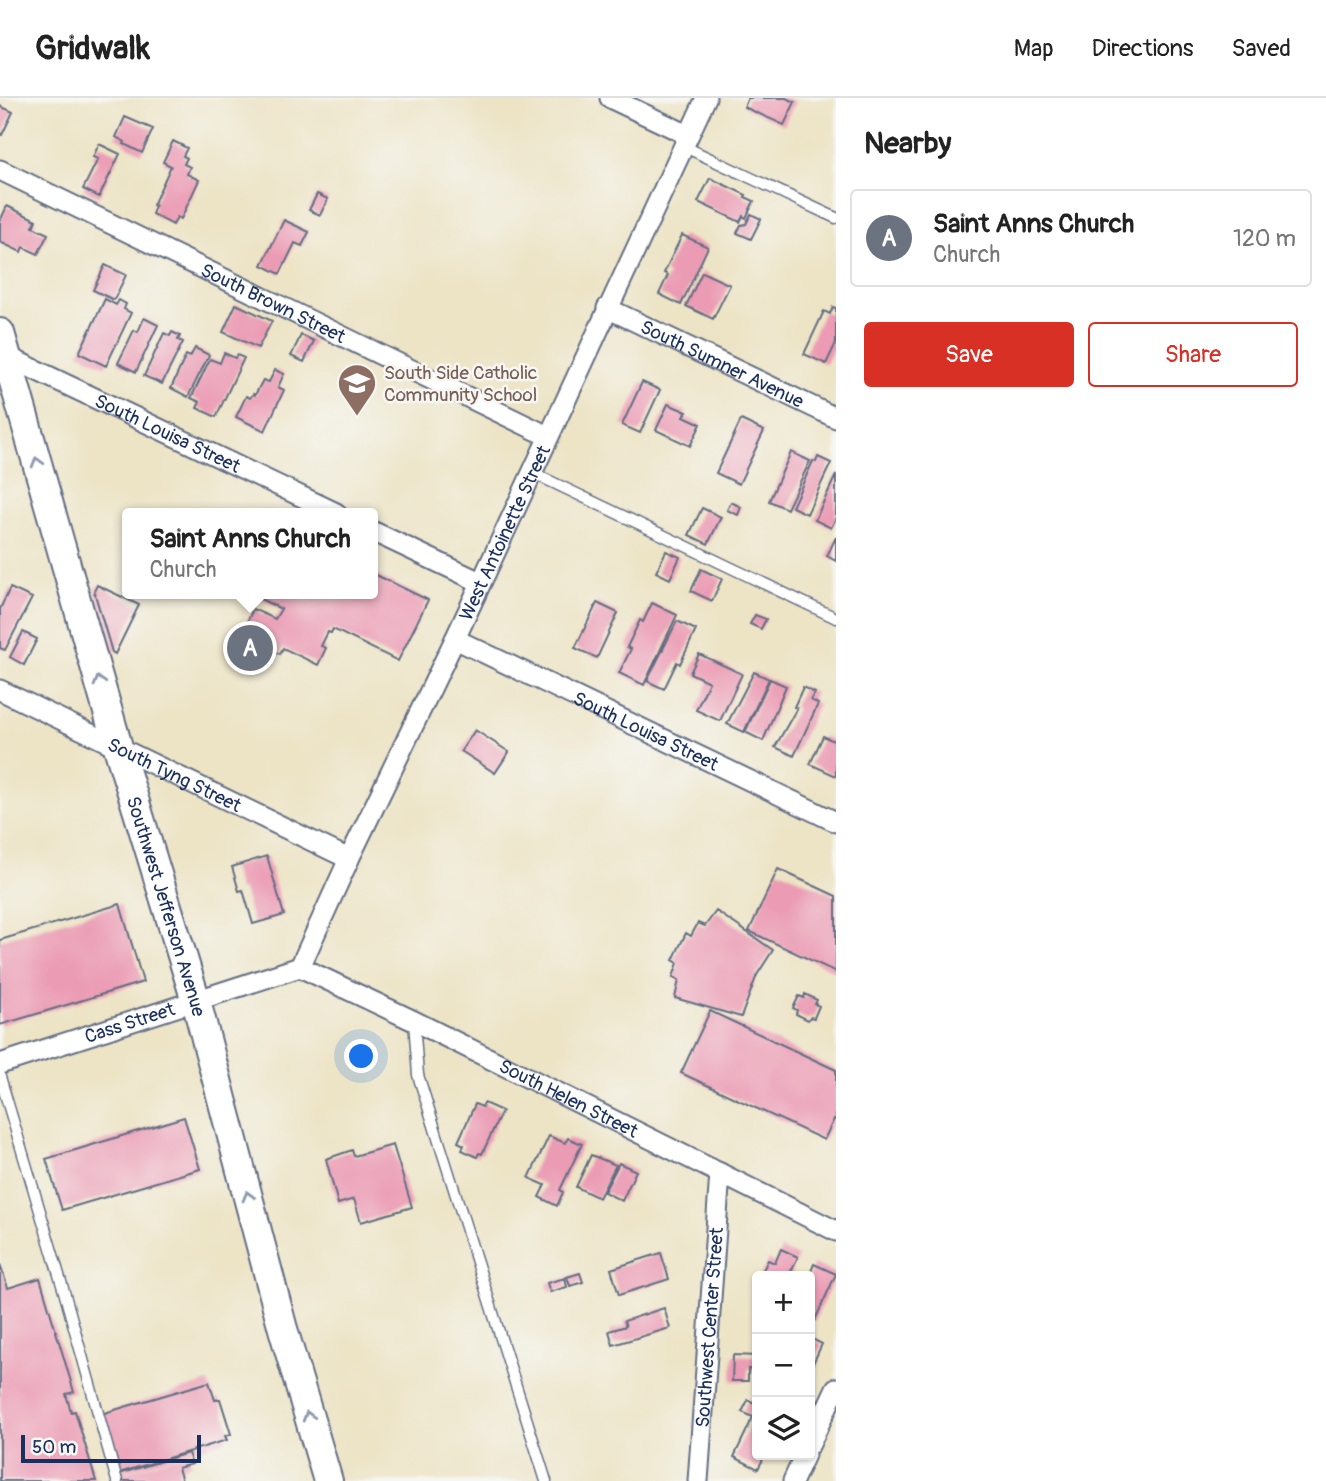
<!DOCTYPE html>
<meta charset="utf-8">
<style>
body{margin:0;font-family:Pangolin,sans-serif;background:#f6f6f6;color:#222}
.controls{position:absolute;right:21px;bottom:21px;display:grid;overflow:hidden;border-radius:7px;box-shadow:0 2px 5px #0004}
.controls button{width:63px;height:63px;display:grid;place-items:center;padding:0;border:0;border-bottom:2px solid #e0e0e0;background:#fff;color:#222;font:35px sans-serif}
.scale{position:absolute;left:21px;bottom:18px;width:180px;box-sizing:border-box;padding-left:7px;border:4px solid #1b2f5e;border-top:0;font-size:19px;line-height:24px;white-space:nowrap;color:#1b2f5e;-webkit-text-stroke:5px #f6f6f2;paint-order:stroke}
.you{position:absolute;left:362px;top:959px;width:24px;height:24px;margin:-18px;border:5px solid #fff;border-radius:50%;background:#1a73e8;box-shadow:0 0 0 10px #1a73e833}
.badge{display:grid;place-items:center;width:46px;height:46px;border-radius:50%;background:#d93025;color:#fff;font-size:23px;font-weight:700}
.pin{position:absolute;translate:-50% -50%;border:4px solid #fff;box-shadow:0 2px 7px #0006}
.popup{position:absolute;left:122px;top:410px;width:256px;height:91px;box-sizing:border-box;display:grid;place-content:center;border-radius:7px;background:#fff;filter:drop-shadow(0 2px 5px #0005);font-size:23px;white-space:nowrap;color:#767676}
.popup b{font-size:26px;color:#222}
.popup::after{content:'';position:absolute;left:50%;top:100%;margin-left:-14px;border:14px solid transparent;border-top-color:#fff}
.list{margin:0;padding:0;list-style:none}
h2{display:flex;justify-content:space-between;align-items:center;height:91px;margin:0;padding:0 28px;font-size:30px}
h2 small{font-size:23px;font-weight:400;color:#767676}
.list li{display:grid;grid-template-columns:46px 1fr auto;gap:21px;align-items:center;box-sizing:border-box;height:98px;margin:0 14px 14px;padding:0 14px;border:2px solid #e0e0e0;border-radius:7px}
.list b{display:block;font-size:26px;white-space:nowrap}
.list p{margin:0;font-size:23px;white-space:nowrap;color:#767676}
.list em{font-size:23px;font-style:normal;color:#767676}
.actions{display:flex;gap:14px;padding:21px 28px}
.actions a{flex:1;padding:16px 0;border:2px solid #d93025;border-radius:7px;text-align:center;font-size:24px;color:#d93025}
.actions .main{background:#d93025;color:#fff}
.icon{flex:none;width:38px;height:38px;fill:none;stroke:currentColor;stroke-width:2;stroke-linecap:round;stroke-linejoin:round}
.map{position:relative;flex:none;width:836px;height:1383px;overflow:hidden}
header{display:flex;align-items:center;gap:42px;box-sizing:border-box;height:98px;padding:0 35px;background:#fff;border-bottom:2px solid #e0e0e0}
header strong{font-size:33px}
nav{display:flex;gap:38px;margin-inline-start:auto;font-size:24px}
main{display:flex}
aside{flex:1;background:#fff}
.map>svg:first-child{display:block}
</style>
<header>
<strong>Gridwalk</strong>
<nav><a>Map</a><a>Directions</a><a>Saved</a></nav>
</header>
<main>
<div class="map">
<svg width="836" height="1383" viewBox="0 0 836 1383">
<rect width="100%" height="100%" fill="#f6f6f2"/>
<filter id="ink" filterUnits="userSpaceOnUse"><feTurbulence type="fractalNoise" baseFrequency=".0143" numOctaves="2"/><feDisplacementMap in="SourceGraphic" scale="14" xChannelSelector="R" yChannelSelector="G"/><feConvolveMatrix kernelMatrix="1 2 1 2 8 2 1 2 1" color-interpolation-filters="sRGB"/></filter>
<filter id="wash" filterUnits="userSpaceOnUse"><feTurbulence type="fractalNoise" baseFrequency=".00686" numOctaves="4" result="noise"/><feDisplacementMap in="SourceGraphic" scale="28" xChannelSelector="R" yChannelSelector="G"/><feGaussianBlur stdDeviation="1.57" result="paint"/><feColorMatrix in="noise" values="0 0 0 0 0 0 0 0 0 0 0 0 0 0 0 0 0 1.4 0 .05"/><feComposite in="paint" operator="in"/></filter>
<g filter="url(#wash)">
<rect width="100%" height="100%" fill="#ede4c6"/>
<g id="blocks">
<!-- building -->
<path fill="#eb9bb4" d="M 748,0 L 786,0 L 795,4 L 784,27 L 744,9 Z
M 0,8 L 13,14 L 2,37 L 0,36 Z
M 125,19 L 153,31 L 142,55 L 124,46 L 125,44 L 116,39 Z
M 173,43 L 187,50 L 183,58 L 187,60 L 184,66 L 190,69 L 187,76 L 199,82 L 181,121 L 177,119 L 173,127 L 152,116 L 155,108 L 153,107 L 171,68 L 163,64 Z
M 99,46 L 120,56 L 99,99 L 83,91 L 98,61 L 93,59 Z
M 710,80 L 746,97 L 745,99 L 754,103 L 746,120 L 743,118 L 740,124 L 698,104 Z
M 317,96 L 328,101 L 320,117 L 309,112 Z
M 7,108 L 36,122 L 33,129 L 48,136 L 38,156 L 23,149 L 21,154 L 0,144 L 0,123 Z
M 751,116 L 761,121 L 751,141 L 737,135 L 741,127 L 746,126 Z
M 284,122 L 309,134 L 302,148 L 295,145 L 280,176 L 262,167 Z
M 682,137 L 708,149 L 681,207 L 659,196 L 668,177 L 664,175 Z
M 105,167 L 126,177 L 114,202 L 93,192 Z
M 702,174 L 730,187 L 713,221 L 686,208 Z
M 105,201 L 116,207 L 119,202 L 126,206 L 124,211 L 131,215 L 106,268 L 79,255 Z
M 236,206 L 272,223 L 258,250 L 223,234 Z
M 833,209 L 836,210 L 836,245 L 826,266 L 804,256 L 824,213 L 830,216 Z
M 144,220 L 158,227 L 136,274 L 118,265 L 134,232 L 138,234 Z
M 172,234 L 180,238 L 178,242 L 183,244 L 162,286 L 144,278 L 164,235 L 170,238 Z
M 301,237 L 314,243 L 304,264 L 291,258 Z
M 195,250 L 209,257 L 188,299 L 171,290 L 186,257 L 190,259 Z
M 224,255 L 235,260 L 237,257 L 244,260 L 216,319 L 197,310 L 200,304 L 191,300 L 210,261 L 220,265 Z
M 275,272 L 284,276 L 278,289 L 284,292 L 265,333 L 236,319 L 246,298 L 250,300 L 253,296 L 255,297 L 263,282 L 269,284 Z
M 642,284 L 660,292 L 640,335 L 622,327 Z
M 668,306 L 687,314 L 684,318 L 701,326 L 690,348 L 656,332 Z
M 741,322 L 764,333 L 739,386 L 716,375 Z
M 791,354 L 810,363 L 787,411 L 769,403 Z
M 818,359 L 831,365 L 807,416 L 792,409 L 813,363 L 816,364 Z
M 836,377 L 836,420 L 831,430 L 815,422 Z
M 731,404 L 741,409 L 738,417 L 727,412 Z
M 702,410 L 721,419 L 708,446 L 689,437 Z
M 836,439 L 836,463 L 827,458 Z
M 666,453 L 680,459 L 670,481 L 656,474 Z
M 701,471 L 722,481 L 712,503 L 691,493 Z
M 372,475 L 428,502 L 398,563 L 333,531 L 331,535 L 328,534 L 321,548 L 326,550 L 318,567 L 283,550 L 280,556 L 241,537 L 253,511 L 275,521 L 281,511 L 250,496 L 372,496 Z
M 97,487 L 139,507 L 115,556 L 112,554 L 94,493 Z
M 10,490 L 32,500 L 5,552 L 0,550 L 0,511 Z
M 597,505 L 618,515 L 597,560 L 575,550 Z
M 652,505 L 677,517 L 644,587 L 619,575 L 631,551 L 627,549 L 640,522 L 643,524 Z
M 755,517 L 766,521 L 761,531 L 750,526 Z
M 677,523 L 696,532 L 680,566 L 677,564 L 664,591 L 647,583 Z
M 23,534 L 37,541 L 24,567 L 10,559 Z
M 699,556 L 742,576 L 720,623 L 696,612 L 709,584 L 690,575 Z
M 754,574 L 769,581 L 744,634 L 727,626 Z
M 770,581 L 786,588 L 763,643 L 745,634 Z
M 803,589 L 815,595 L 811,602 L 818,606 L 794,658 L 775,649 L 797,610 L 794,609 Z
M 475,632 L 509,654 L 495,675 L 461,653 Z
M 823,638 L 836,644 L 836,678 L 810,666 Z
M 267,758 L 284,817 L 253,826 L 243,792 L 239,793 L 232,769 Z
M 778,771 L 836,798 L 836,874 L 749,833 Z
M 120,806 L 143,884 L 0,927 L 0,842 Z
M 716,813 L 773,852 L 757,877 L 741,919 L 675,900 L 679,882 L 673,879 L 678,865 L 673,862 L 686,835 L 691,838 L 698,825 L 705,828 Z
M 805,896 L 817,902 L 815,906 L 819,908 L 814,920 L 810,919 L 808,922 L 796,916 L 797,912 L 793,910 L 799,898 L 804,900 Z
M 710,913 L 836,972 L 836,1022 L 834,1021 L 824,1042 L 681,975 Z
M 484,1005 L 502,1013 L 482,1056 L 479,1055 L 477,1059 L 462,1052 L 464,1047 L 458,1044 L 475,1006 L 482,1009 Z
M 184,1019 L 200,1071 L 62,1112 L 46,1061 Z
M 549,1038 L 565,1045 L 568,1040 L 582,1046 L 560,1092 L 563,1094 L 557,1108 L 539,1099 L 545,1087 L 529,1080 Z
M 393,1047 L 412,1109 L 361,1124 L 354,1101 L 338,1106 L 326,1061 L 352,1052 L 354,1058 Z
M 591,1057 L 616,1067 L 599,1100 L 576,1089 Z
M 619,1065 L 636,1073 L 622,1103 L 604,1094 Z
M 781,1151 L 798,1159 L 791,1173 L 793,1174 L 791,1178 L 760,1178 L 768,1162 L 775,1165 Z
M 661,1155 L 669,1181 L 619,1197 L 611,1171 Z
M 0,1166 L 8,1190 L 40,1180 L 74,1294 L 66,1296 L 71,1314 L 75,1313 L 96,1383 L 0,1383 Z
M 814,1166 L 836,1176 L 815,1222 L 810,1219 L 809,1178 Z
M 580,1175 L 583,1184 L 570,1188 L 567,1179 Z
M 565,1180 L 567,1189 L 550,1194 L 547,1185 Z
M 664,1210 L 670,1230 L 613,1247 L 609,1233 L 626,1228 L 624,1223 Z
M 810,1240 L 822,1246 L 810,1272 Z
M 733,1257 L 757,1258 L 756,1272 L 748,1271 L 748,1283 L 732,1283 Z
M 209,1284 L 215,1302 L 220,1301 L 231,1336 L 225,1338 L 227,1342 L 119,1375 L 101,1316 Z
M 748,1302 L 757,1306 L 757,1357 L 765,1357 L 758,1371 L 734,1359 L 753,1319 L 742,1314 Z
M 188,1355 L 192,1366 L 178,1370 L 182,1383 L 121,1383 L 119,1376 Z"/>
</g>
</g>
<g filter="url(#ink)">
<use href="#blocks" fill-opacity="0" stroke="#646e82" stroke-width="2"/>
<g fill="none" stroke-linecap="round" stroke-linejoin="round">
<!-- lane casing -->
<g stroke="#646e82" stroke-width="13">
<path id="lane" d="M 683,48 L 836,120
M 531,374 L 836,520
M 414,923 L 418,977 L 546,1383
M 0,979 L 65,1197 L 117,1383"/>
</g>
<!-- street casing -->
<g stroke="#646e82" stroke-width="23">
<g id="street">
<path d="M 610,0 L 688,37"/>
<path id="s1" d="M 0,72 L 548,338"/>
<path id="s2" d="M 607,210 L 836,320"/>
<path id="s3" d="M 0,255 L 336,415"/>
<path d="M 372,433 L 480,484"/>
<path id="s4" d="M 455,541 L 836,724"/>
<path id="s5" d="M 0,592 L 349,761"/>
<path id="s6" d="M 300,869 L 349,761 L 455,541 L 706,0"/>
<path id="s7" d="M 300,869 L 414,923 L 836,1133"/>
<path id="s8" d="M 0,966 L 300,869"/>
<path d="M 810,1346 L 836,1290"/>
<path id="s9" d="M 698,1383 L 720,1075"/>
<path d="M 793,1383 L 805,1357"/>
</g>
</g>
<!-- secondary casing -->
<g stroke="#646e82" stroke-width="32">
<g id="secondary">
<path id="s10" d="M 0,235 L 118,649 L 196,903 L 283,1231 L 328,1383"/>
</g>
</g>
<!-- lane -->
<use href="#lane" stroke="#fff" stroke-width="10"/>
<!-- street -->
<use href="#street" stroke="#fff" stroke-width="19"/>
<!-- secondary -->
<use href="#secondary" stroke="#fff" stroke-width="28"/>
</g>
<!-- one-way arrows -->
<defs><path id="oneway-chevron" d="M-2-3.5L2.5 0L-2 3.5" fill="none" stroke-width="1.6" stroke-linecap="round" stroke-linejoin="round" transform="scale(1.75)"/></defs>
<g stroke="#8d97ae">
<use href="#oneway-chevron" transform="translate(37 364) rotate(-106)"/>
<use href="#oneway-chevron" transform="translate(99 583) rotate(-106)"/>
<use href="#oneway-chevron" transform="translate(248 1098) rotate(-105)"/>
<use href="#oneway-chevron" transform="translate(308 1318) rotate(-107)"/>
</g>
</g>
<!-- icons -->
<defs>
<g id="school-pin" transform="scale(2.0125)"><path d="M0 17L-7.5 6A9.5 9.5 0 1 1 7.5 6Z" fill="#8d6e63" stroke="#f6f6f2"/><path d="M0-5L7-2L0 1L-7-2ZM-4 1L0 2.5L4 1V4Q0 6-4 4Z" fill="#fff"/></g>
</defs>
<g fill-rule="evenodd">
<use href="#school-pin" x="357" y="285"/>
</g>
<g text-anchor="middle" stroke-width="5" stroke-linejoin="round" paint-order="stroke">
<!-- street labels -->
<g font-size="19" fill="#1b2f5e" stroke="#f6f6f2">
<text dy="7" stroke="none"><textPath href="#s1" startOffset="304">South Brown Street</textPath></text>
<text dy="7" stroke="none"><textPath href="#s2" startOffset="128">South Sumner Avenue</textPath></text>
<text dy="7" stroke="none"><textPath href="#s3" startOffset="186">South Louisa Street</textPath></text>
<text dy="7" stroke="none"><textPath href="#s6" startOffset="480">West Antoinette Street</textPath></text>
<text dy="7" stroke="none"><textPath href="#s4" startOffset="212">South Louisa Street</textPath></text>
<text dy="7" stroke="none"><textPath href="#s5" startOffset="194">South Tyng Street</textPath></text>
<text dy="7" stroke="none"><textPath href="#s10" startOffset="597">Southwest Jefferson Avenue</textPath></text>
<text dy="7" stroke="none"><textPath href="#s8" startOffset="136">Cass Street</textPath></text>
<text dy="7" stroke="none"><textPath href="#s7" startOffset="299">South Helen Street</textPath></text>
<text dy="7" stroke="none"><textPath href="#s9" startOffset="154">Southwest Center Street</textPath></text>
</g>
<!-- education labels -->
<g font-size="19" fill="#785e54" stroke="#f6f6f2" text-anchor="start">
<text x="384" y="281">South Side Catholic<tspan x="384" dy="22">Community School</tspan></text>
</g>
</g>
</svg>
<div class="controls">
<button>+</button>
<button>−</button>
<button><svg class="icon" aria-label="layers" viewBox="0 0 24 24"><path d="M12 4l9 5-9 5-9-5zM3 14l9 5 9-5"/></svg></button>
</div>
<div class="scale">50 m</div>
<div class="you"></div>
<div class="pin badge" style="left:250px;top:550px;background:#6b7280">A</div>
<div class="popup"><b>Saint Anns Church</b>Church</div>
</div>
<aside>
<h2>Nearby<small></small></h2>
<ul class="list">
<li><span class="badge" style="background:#6b7280">A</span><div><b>Saint Anns Church</b><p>Church</p></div><em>120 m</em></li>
</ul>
<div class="actions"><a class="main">Save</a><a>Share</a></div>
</aside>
</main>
